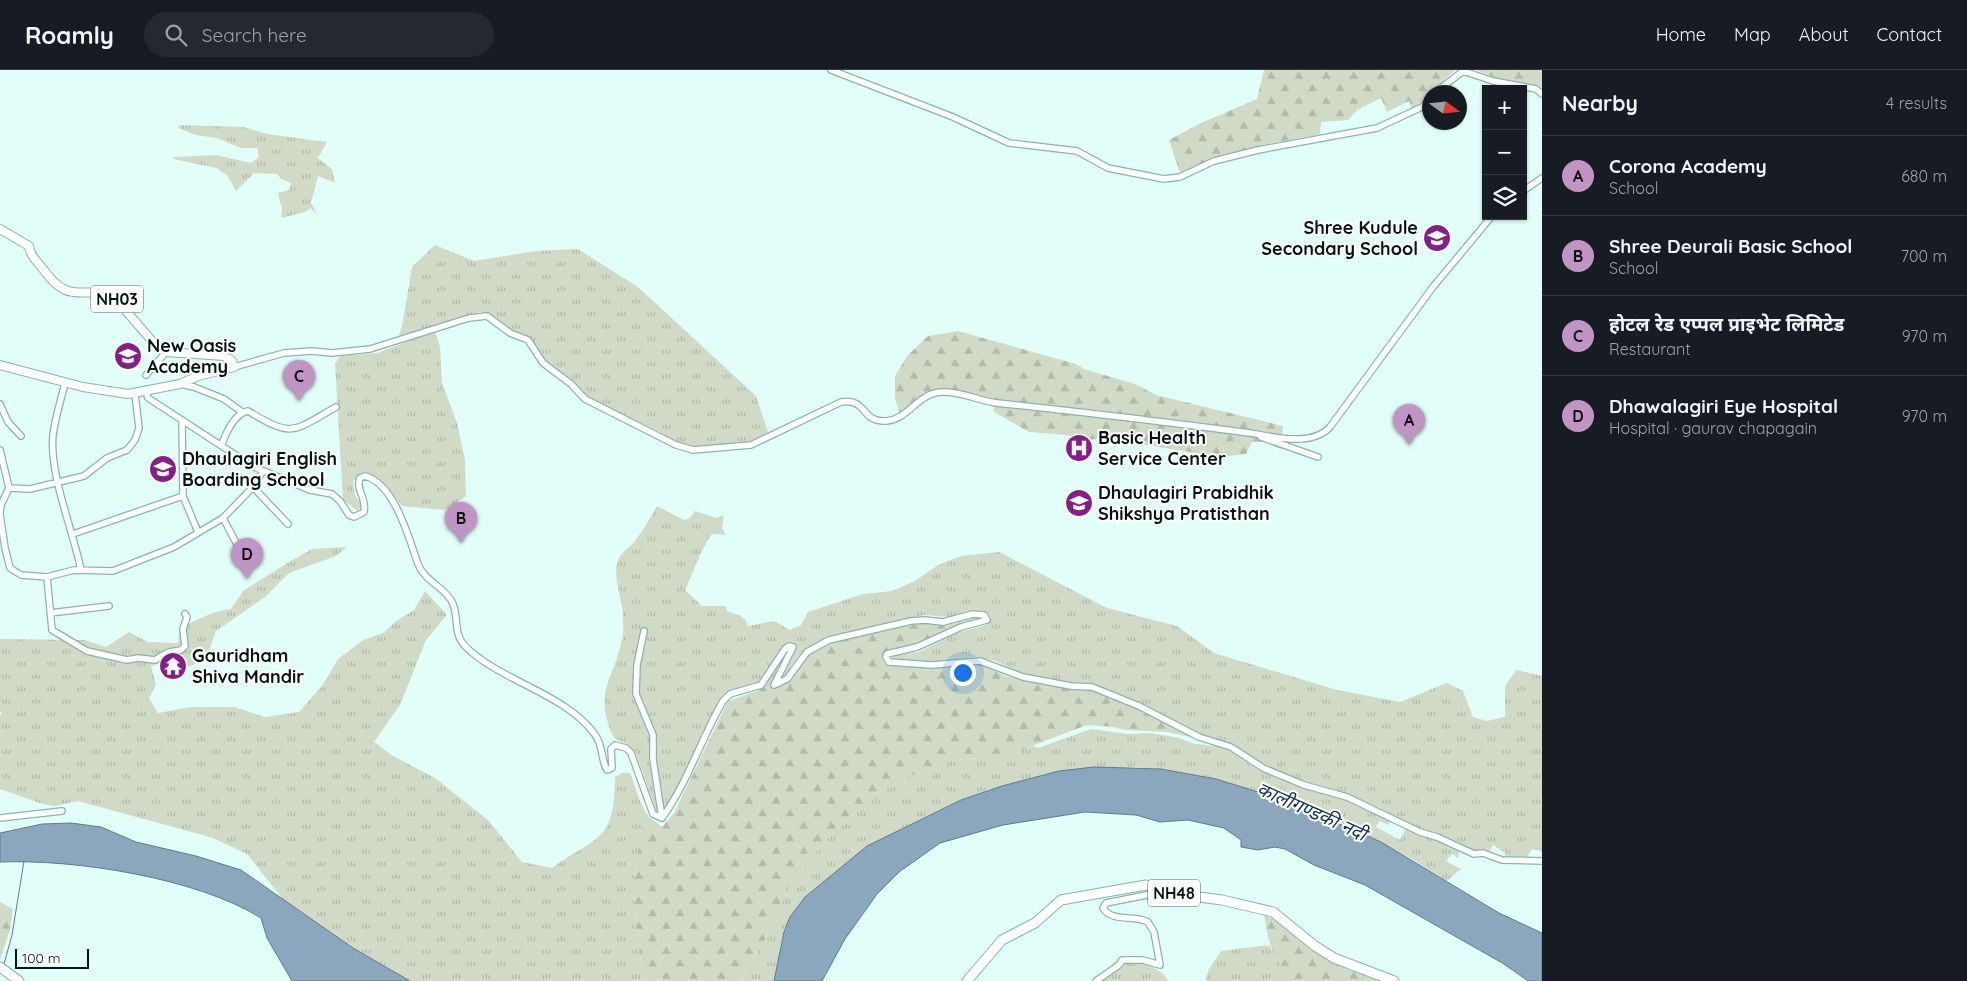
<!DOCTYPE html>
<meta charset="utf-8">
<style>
body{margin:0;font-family:Quicksand,"Noto Sans Devanagari",sans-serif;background:#242831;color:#f1f3f6}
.controls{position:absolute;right:15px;top:15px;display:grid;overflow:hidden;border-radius:0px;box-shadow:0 1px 4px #0004}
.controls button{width:45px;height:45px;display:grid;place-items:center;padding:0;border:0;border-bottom:1px solid #363941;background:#171b24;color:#f1f3f6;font:25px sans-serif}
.compass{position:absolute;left:1422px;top:15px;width:45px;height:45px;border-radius:50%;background:#171b24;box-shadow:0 1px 4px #0004;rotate:105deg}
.scale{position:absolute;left:15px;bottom:12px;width:74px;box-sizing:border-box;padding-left:5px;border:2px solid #031412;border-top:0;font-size:14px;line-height:18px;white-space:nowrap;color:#031412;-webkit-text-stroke:4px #fff;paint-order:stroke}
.you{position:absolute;left:962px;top:602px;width:18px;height:18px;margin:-12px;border:4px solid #fff;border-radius:50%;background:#1a73e8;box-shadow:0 0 0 8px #1a73e833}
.badge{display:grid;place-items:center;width:32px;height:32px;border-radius:50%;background:#c094c4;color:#111;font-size:16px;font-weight:700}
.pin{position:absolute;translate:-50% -41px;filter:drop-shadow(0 1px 2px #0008)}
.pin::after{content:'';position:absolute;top:26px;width:18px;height:15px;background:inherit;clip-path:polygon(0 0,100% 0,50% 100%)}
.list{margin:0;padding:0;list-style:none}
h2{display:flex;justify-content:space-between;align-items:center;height:65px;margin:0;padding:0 20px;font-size:21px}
h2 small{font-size:16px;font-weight:400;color:#9ea1a6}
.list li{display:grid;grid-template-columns:32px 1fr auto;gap:15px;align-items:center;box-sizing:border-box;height:80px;padding:0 20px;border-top:1px solid #363941}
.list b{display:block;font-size:19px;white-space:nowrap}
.list p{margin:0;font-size:16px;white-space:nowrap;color:#9ea1a6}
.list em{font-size:16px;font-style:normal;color:#9ea1a6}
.icon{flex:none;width:28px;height:28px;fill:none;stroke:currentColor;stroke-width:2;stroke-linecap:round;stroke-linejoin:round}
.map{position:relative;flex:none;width:1542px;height:911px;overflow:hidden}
header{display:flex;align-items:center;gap:30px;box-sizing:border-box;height:70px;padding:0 25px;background:#171b24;border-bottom:1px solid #363941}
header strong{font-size:24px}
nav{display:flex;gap:28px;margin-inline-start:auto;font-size:18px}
.search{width:350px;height:45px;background:#242831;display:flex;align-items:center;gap:12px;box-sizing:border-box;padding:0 18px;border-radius:28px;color:#9ea1a6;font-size:19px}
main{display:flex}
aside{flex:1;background:#171b24}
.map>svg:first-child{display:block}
</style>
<header>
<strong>Roamly</strong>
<div class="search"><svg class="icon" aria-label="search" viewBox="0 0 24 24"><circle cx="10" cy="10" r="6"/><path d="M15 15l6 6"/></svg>Search here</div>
<nav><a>Home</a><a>Map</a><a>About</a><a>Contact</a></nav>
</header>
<main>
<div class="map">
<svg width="1542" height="911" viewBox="0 0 1542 911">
<defs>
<pattern id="grass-tufts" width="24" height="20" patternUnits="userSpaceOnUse" patternTransform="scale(1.25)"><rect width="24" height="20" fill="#d1dac7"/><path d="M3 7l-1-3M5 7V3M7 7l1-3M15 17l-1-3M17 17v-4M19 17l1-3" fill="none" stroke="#b2baaa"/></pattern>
<pattern id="forest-firs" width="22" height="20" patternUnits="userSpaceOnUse" patternTransform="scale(1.25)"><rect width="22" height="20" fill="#d1dac7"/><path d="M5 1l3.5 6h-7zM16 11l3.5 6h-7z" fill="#b2baaa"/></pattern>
</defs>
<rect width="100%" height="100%" fill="#e2fef9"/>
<!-- grass -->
<path fill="url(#grass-tufts)" d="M 179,55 L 244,57 L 267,64 L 327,72 L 318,88 L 332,99 L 335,113 L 318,106 L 311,133 L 317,144 L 310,138 L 305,142 L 281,148 L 282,139 L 278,123 L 289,120 L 291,113 L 281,109 L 278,104 L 254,103 L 236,121 L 227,105 L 216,98 L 173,89 L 174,87 L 216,85 L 251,93 L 259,87 L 257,78 L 241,78 L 217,68 L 196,65 L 178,58 Z
M 435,175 L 474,191 L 536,181 L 578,179 L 638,217 L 756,326 L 768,362 L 748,373 L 695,378 L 678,374 L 660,362 L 587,327 L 549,297 L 530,268 L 514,263 L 488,244 L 480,242 L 468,245 L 400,268 L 399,266 L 402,256 L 412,197 Z
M 435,261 L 440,277 L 442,313 L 457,353 L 465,390 L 466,426 L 445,440 L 402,436 C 391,422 380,408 363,402 L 353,411 L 355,425 L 362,435 L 358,441 L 343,430 L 335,293 L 341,286 L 377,283 Z
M 657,436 L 684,450 L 690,448 L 695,441 L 716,448 L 724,445 L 722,458 L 726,465 L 712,464 C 700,481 694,501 685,520 L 702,536 L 726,536 L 727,541 C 738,546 744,544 748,556 L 774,551 L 790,560 L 801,555 L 808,542 L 863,524 L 892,521 L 915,511 L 938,495 L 961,486 L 999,482 L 1107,538 L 1177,556 L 1214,583 L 1337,620 L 1400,632 L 1447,613 L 1463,621 L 1473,647 L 1487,651 L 1505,647 L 1505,616 L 1516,600 L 1542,606 L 1542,781 L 1532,779 L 1526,789 L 1505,787 L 1505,783 L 1493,775 L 1489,782 L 1477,781 L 1460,776 L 1412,757 L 1382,739 L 1342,722 L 1294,708 L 1263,694 L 1235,676 L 1201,664 L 1140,633 L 1090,613 L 1068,612 L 1029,606 L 993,590 L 972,587 L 933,592 L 893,589 L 893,586 L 919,582 L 957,563 L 987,555 L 991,547 L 985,542 L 970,542 L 948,547 L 924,545 L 835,566 L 816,573 L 798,586 L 783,609 L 778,610 C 785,599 794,589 795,575 L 789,573 C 777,584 766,611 753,617 C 742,623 738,616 724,627 L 668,738 L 662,743 L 657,743 L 636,683 L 627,674 L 614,668 C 592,621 614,611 622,569 C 624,561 623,553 623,545 C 622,527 611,506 619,488 C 621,483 630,477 634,472 C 643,461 650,448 657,436 Z
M 347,477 L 336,486 L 289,503 L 265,527 L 216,561 L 208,584 L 192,596 L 180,597 L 178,588 L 151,596 L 156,615 L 149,628 L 158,643 L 191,637 L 234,637 L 265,647 L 299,642 L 322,616 L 338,589 L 363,570 L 383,563 L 396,551 L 414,540 L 425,521 L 447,545 L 426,570 L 400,635 L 374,672 L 393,686 L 435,708 L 488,750 L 522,792 L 552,798 C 599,764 614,773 615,707 L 622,703 L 630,703 C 636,718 639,733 649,747 L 641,757 L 633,825 L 643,911 L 410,911 L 353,878 L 285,832 L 247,784 L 213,768 L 78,731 L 56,736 L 43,734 L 0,719 L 0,645 L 2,644 L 0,641 L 0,569 L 85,570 L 106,577 L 129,562 L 148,572 L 178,573 L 180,557 C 200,550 210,541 231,539 L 243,521 L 289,492 L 312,479 Z
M 1091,659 L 1128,664 L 1149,663 L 1176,667 L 1195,674 L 1225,677 L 1256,699 L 1311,720 L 1348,729 L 1390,750 L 1389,755 L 1379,751 L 1376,757 L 1400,770 L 1406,758 L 1459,781 L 1458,788 L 1452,784 L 1446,791 L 1461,799 L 1447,811 L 1410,788 L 1353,758 L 1284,730 L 1216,709 L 1161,699 L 1136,697 L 1002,716 L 961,730 L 867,776 L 829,807 L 805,827 L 784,862 L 774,911 L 742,911 L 769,862 L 793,808 L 830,765 L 876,724 L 918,702 L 951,690 L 980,688 L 1034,676 L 1038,678 Z
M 1269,875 L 1284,899 L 1296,911 L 1205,911 L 1209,899 L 1221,881 Z
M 1115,892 C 1135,892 1156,892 1169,911 L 1092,911 Z"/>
<!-- forest -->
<path fill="url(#forest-firs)" d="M 1264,0 L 1455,0 L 1412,40 L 1409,31 L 1387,42 L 1381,28 L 1357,40 L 1348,50 L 1321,52 L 1320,64 L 1262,75 L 1180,103 L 1169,70 L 1201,53 L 1257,29 Z
M 1476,0 L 1542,0 L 1542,16 L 1504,11 Z
M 958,261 L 1076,294 L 1084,299 L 1135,314 L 1156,325 L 1283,356 L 1281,379 L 1264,372 L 1252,372 L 1246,384 L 1219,387 L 1105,368 L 1079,371 L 1067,365 L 1029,362 L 994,342 L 992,330 C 953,321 930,309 900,345 L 895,328 L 895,306 L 907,286 L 928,266 Z
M 967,547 L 984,548 L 920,573 L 887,581 L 884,583 L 882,588 L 885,594 L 936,598 L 950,594 L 983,594 L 1005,606 L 1027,611 L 1089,620 L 1105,625 L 1143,640 L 1194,665 L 1195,668 L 1167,662 L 1125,660 L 1113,657 L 1087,655 L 1021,680 L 980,688 L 951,690 L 918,702 L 876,724 L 830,765 L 793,808 L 769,862 L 742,911 L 643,911 L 633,825 L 641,757 L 649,747 L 662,757 L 674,743 L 728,631 L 760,620 L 789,578 L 790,580 C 785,592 776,603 772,615 L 775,618 L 787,611 L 805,587 L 838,570 L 852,568 L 872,561 Z
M 0,832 L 13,839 L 10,860 L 0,890 Z
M 1264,844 L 1290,860 L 1314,882 L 1346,899 L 1380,911 L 1296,911 C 1272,889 1269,875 1264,844 Z"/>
<!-- water -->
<path fill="#8aa7bd" stroke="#627b8a" d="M 1094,697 L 1161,699 L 1216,709 L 1284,730 L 1381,772 L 1499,843 L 1542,863 L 1542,911 L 1528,911 L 1504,894 L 1365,815 L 1314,795 L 1285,779 L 1275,777 L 1258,780 L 1241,777 L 1241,770 L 1224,758 L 1188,750 L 1160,752 L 1136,745 L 1085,742 L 1003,755 L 940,773 L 899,802 L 877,824 L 845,869 L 822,911 L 774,911 L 784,862 L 790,847 L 805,827 L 867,776 L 961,730 L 1002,716 L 1059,701 Z
M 71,753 L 101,757 L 136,772 L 196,786 L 241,800 L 353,878 L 410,911 L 292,911 L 267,868 L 261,848 C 197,808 75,789 0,792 L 0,763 L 42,754 Z"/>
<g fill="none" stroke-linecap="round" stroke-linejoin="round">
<!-- stream -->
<path stroke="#627b8a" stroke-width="1" d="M 4,894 L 12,865 L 24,791"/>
<!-- minor casing -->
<g stroke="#87b5ae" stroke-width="8">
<path id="minor" d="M 831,0 L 953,47 L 1009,73 L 1077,81 L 1108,98 L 1164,109 L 1180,107 L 1214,91 L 1258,80 L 1377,58 L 1422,37 L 1430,29
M 1436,22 L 1463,1 L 1493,11 L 1536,19 L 1542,24
M 1523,121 L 1542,108
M 234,297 L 284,283 L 312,281 L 332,283 L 370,279 L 469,248 L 487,246 L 510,263 L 528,270 L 543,293 L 571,314 L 585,329 L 676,375 L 693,380 L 751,375 L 841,332 C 868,328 860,352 886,351 C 910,349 917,323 942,322 C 961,321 979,331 997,333 C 1082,342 1166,352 1250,363 C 1274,367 1312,377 1330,357 L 1433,217 L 1492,146
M 146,305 L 166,282
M 65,313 C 61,330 55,348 53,365 C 49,404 73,460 81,500
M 180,314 L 194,317 L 224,329 L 242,342
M 146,322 L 148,328 L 254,397 L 310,420 L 332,424 L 340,431 L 349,445 L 354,447 L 364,442 C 367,428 355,419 360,408 L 365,406 C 395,414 409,469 418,494 C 424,510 442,516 451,530 C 460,544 452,563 465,576 C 498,610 563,623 593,662 C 604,675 600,688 607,700 L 612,698 L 611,679 L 615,675 L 626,678 L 631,683 L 653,744 L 662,748 C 688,712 701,669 723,631 L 730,624 L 761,615 L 785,579 L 789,576 L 793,577 L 774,615 L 787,609 L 807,582 L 829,570 L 911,551 L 925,550 L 943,552 L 973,544 L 984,545 L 987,550 L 961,557 L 917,577 L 887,584 L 886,587 L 889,592 L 932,595 L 980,591 L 1023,607 L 1071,616 L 1092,617 L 1139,636 L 1199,667 L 1231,677 L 1263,698 L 1304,715 L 1347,727 L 1420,762 L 1437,767 L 1474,784 L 1483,783 L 1502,790 L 1542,791
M 0,334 L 8,352 L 21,366
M 182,350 L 183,426 L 198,462
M 1261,367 L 1318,387
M 222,374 C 226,363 235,343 248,341 C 293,368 292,362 336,337
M 0,380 L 9,418 L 1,435 L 0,443
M 253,417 L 288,454
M 9,418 L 30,419 L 84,406 L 107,388 L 127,380 L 135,370 L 139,358 L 135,324
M 0,444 L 5,478 L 10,498 L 21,505 L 47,507 L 52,560 L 87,581 L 127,590 L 138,588 L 155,590 L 169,582 L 181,580 L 185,576 L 183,559 L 187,547 L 185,544
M 223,448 L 241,482
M 73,464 L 183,426
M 47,507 L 74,500 L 113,501 L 174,477 L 223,448 L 253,417 L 263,401
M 50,543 L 109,536
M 644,561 L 637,595 L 636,624 L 653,665 L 653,689 L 662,748
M 0,748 L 62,741
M 1096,911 L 1119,895 L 1122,890 L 1143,890 L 1160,895 L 1154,862 L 1148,852 C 1134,844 1112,853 1103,838 L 1106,833 L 1167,821"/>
</g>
<!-- major casing -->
<g stroke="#87b5ae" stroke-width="10">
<path id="major" d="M 0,159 L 29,176 C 30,186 37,191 43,199 C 71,238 82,213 115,228 L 158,278 L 166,282 L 224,286 L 232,291 L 234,297 L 198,306 L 180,314 L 128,324 L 83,317 L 0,295"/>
</g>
<!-- highway casing -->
<g stroke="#87b5ae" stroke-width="11">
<path id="highway" d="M 0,897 L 19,911
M 967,911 L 1002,870 L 1035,853 L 1061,830 L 1146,815 L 1183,825 L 1222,830 L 1273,842 L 1315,876 L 1334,888 L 1394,911"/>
</g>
<!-- minor -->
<use href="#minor" stroke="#fff" stroke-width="5.5"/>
<!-- major -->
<use href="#major" stroke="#fff" stroke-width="8"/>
<!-- highway -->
<use href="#highway" stroke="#fff" stroke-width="9"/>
</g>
<!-- icons -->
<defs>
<g id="school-disc" transform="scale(1.4375)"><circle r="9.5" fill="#851f88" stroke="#fff"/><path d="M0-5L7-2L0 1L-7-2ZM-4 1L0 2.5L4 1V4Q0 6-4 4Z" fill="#fff"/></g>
<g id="hospital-disc" transform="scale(1.4375)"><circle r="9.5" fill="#851f88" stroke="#fff"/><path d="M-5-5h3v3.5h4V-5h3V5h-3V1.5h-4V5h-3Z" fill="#fff"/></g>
<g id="university-disc" transform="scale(1.4375)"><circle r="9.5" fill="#851f88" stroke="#fff"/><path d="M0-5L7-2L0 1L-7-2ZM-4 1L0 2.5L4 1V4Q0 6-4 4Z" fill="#fff"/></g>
<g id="temple-disc" transform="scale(1.4375)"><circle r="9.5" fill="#851f88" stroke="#fff"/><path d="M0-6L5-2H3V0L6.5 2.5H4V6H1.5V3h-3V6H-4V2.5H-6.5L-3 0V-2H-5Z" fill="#fff"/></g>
</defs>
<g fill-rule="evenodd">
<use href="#school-disc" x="1437" y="168"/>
<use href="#school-disc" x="128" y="286"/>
<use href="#hospital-disc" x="1079" y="378"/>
<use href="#school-disc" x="163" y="399"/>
<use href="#university-disc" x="1079" y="433"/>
<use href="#temple-disc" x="173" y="596"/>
</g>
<g text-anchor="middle" stroke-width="4" stroke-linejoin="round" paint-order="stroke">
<!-- shield labels -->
<g fill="#fff" stroke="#4f5a59" stroke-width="1">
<rect x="91" y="215.5" width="52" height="27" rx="4"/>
<rect x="1148" y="809.5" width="52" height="27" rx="4"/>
</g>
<g font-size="16" font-weight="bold" fill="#031412">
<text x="117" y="235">NH03</text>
<text x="1174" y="829">NH48</text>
</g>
<!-- poi labels -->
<g font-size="18" font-weight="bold" fill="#031412" stroke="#fff" text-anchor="start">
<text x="1418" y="164" text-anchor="end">Shree Kudule<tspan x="1418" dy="21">Secondary School</tspan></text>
<text x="147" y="282">New Oasis<tspan x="147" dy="21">Academy</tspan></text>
<text x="1098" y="374">Basic Health<tspan x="1098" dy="21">Service Center</tspan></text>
<text x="182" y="395">Dhaulagiri English<tspan x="182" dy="21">Boarding School</tspan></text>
<text x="1098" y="429">Dhaulagiri Prabidhik<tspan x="1098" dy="21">Shikshya Pratisthan</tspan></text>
<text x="192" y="592">Gauridham<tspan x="192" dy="21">Shiva Mandir</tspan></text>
</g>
<!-- water labels -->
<g font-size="19" font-style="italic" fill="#0d324a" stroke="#fff">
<text transform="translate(1312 741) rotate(24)" y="7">कालीगण्डकी नदी</text>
</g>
</g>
</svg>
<div class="controls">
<button>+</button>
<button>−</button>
<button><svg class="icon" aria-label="layers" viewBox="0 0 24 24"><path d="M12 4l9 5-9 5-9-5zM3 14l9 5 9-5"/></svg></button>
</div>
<svg class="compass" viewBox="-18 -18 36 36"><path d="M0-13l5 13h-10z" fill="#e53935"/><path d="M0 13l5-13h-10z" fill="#9ea1a6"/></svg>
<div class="scale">100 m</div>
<div class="you"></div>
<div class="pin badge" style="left:1409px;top:375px">A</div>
<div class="pin badge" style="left:461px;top:473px">B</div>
<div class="pin badge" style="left:299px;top:331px">C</div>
<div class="pin badge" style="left:247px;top:509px">D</div>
</div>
<aside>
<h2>Nearby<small>4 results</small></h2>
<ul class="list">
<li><span class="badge">A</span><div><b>Corona Academy</b><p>School</p></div><em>680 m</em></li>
<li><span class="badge">B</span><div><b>Shree Deurali Basic School</b><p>School</p></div><em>700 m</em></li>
<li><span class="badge">C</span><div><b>होटल रेड एप्पल प्राइभेट लिमिटेड</b><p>Restaurant</p></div><em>970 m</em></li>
<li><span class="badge">D</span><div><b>Dhawalagiri Eye Hospital</b><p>Hospital · gaurav chapagain</p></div><em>970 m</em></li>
</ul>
</aside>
</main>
